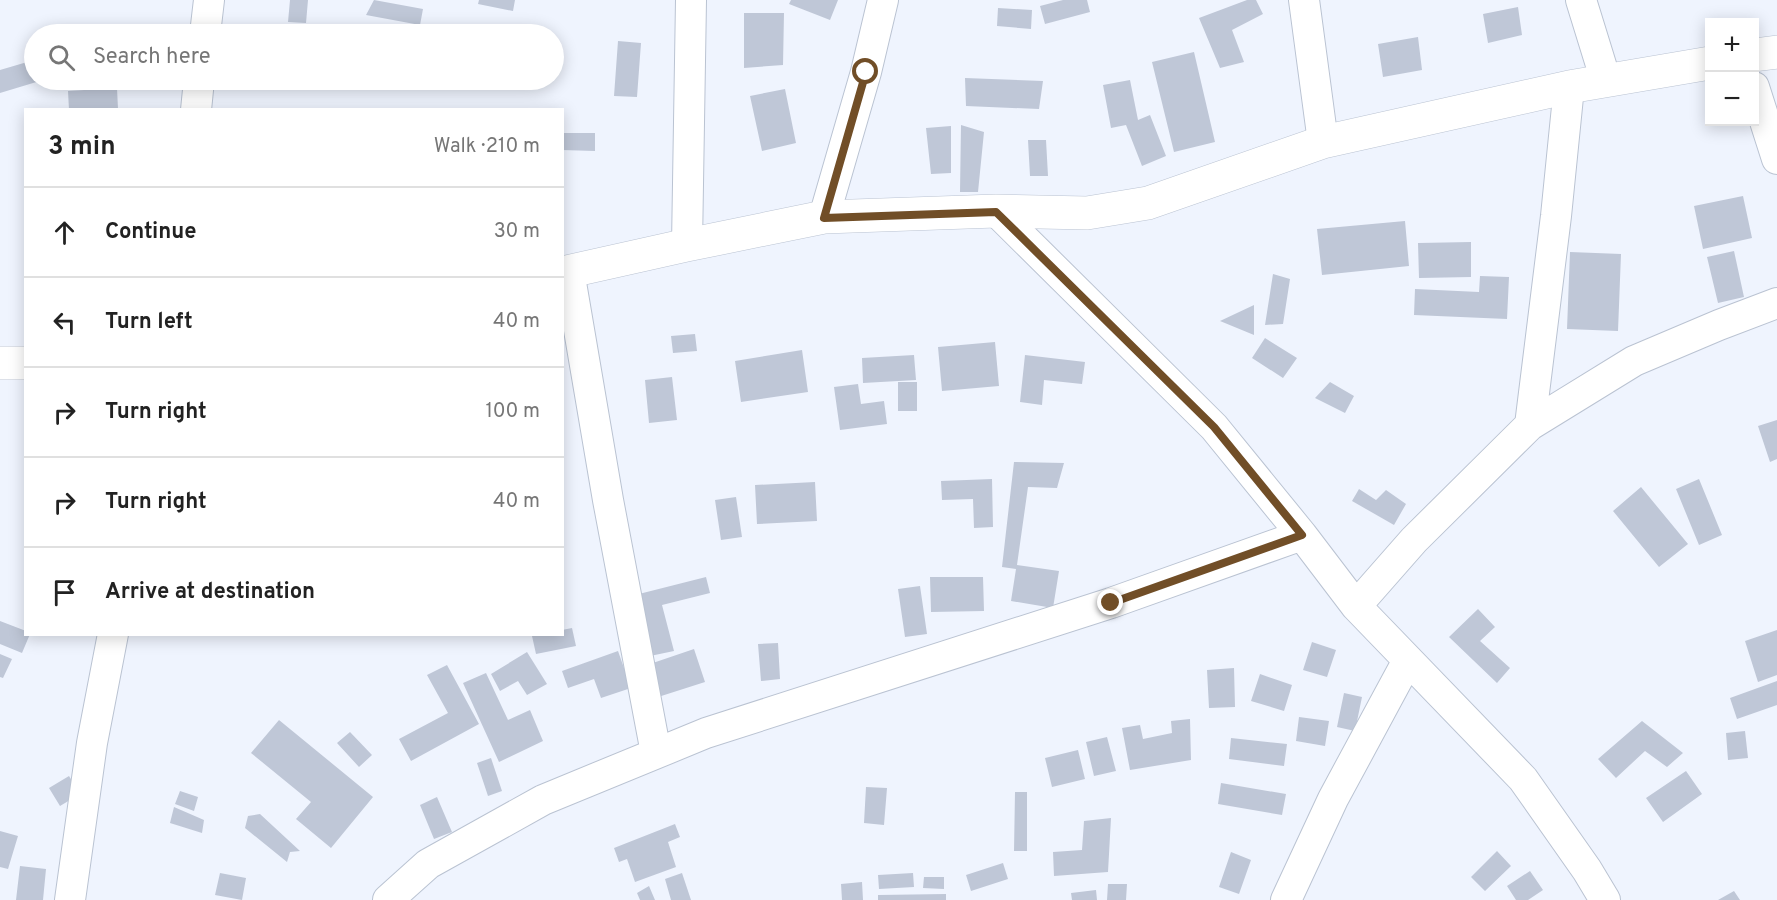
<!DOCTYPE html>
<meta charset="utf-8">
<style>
body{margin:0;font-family:Overpass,sans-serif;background:#f2f2f2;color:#222}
.controls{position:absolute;right:18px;top:18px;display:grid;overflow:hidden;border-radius:0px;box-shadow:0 3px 15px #0003}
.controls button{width:54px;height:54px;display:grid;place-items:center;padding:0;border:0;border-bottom:2px solid #e0e0e0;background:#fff;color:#222;font:30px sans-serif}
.stop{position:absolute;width:18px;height:18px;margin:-14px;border:4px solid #714e27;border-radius:50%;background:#fff}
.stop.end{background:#714e27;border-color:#fff;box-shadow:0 2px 6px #0008}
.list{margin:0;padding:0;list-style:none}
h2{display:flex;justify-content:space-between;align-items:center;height:78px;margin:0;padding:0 24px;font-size:26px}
h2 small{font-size:20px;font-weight:400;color:#767676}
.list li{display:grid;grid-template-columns:39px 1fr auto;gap:18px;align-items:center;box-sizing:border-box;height:90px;padding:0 24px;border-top:2px solid #e0e0e0}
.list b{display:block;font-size:22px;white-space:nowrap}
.list em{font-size:20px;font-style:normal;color:#767676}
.icon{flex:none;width:33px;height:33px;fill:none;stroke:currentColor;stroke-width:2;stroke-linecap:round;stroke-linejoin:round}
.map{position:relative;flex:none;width:1777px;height:900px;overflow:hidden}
.search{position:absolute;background:#fff;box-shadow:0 3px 15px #0003;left:24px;top:24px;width:540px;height:66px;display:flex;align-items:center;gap:15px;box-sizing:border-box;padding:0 21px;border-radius:33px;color:#767676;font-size:22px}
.panel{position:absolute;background:#fff;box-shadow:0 3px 15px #0003;left:24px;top:108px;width:540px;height:528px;border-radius:0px}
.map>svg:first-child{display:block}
</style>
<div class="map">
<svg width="1777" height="900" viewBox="0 0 1777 900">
<rect width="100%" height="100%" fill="#eff4fe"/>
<!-- building -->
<path fill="#bfc7d7" d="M 290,0 L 308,0 L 306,23 L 288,22 Z
M 374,0 L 423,9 L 420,25 L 366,15 Z
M 479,0 L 515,0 L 513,11 L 478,4 Z
M 791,0 L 838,0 L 830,20 L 789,4 Z
M 1063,0 L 1087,0 L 1090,12 L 1045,24 L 1040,6 Z
M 1247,0 L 1256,0 L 1263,14 L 1232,30 L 1244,62 L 1220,68 L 1199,18 Z
M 1518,7 L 1522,35 L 1488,43 L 1483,14 Z
M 998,8 L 1032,10 L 1031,29 L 997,26 Z
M 744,13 L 784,13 L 783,65 L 744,68 Z
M 123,29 L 151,29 L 151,34 L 123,34 Z
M 1418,37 L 1422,70 L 1383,77 L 1378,44 Z
M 618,41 L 641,43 L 637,97 L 614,96 Z
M 1194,52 L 1215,142 L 1174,152 L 1152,62 Z
M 34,60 L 34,80 L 43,80 L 0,93 L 0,70 Z
M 965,78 L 1043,81 L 1039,109 L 966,106 Z
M 1130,80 L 1138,120 L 1150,115 L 1166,156 L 1142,166 L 1126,125 L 1111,128 L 1103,85 Z
M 117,88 L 118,109 L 69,110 L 68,91 Z
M 785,89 L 796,143 L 762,151 L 750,96 Z
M 961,125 L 984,132 L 978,192 L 960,192 Z
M 951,126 L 951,173 L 931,174 L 926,128 Z
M 562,133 L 595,133 L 595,151 L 562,150 Z
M 1028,140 L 1046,140 L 1048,176 L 1030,176 Z
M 1743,196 L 1752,238 L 1703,249 L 1694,206 Z
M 1405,221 L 1409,266 L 1322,275 L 1317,229 Z
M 1471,242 L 1471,277 L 1419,278 L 1418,243 Z
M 1734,251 L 1744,297 L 1718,303 L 1707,257 Z
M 1570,252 L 1621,254 L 1618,331 L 1567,329 Z
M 1273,274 L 1290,279 L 1283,324 L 1265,325 Z
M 1480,276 L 1509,277 L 1507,319 L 1414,315 L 1415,289 L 1479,292 Z
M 1254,305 L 1254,335 L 1220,321 Z
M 695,334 L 697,351 L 673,353 L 671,336 Z
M 1265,338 L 1297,358 L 1283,378 L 1252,358 Z
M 995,342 L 999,386 L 942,391 L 938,347 Z
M 802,350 L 808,392 L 741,402 L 735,361 Z
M 914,355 L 916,380 L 863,383 L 862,358 Z
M 1025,355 L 1085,362 L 1082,384 L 1044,380 L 1042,405 L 1020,402 Z
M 672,377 L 677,420 L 649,423 L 645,380 Z
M 898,382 L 917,382 L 917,411 L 898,411 Z
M 1330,382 L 1354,396 L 1345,413 L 1315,398 Z
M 858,384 L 861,404 L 884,401 L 887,424 L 840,430 L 834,387 Z
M 1777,420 L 1777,459 L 1770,462 L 1758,426 Z
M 1014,462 L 1064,463 L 1057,488 L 1028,487 L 1017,565 L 1059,571 L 1053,608 L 1011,601 L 1016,569 L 1002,567 Z
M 992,479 L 993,527 L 974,528 L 973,499 L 942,500 L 941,481 Z
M 1699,479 L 1722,535 L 1699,545 L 1676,489 Z
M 815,482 L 817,521 L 757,524 L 755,485 Z
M 1641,487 L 1688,544 L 1659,567 L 1613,511 Z
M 1359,489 L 1376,500 L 1386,490 L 1406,504 L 1394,525 L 1352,501 Z
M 736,497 L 742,537 L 721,540 L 715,500 Z
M 706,577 L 710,593 L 662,605 L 674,651 L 650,656 L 635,595 Z
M 930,577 L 983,577 L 984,611 L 931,612 Z
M 920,586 L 927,634 L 905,637 L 898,589 Z
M 1478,609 L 1495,627 L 1480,641 L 1510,668 L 1497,683 L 1449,637 Z
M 0,621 L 26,631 L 26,634 L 30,634 L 22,653 L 0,644 Z
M 572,628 L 576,646 L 536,654 L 532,636 L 562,634 L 562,630 Z
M 1777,630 L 1777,675 L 1758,682 L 1745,641 Z
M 1312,642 L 1336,650 L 1327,677 L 1303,670 Z
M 778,643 L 780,679 L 761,681 L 758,644 Z
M 694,649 L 705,682 L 655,698 L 644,666 Z
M 618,651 L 631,688 L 601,698 L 594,679 L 568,688 L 562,671 Z
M 527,652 L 547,684 L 527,695 L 518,681 L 500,691 L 491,674 Z
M 0,654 L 12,659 L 3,678 L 0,677 Z
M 447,665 L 479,724 L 411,761 L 399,739 L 448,713 L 427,675 Z
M 1234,668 L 1235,707 L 1209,708 L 1207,670 Z
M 486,673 L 508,720 L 530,710 L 543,741 L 499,762 L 463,683 Z
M 1260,674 L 1292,685 L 1284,711 L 1251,701 Z
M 1777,681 L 1777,705 L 1737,719 L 1730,698 Z
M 1344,693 L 1362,697 L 1355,731 L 1337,727 Z
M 1299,717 L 1329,721 L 1325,746 L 1296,741 Z
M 1190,719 L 1191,760 L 1130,770 L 1122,728 L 1140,725 L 1143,739 L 1172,733 L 1171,721 Z
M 279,720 L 373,797 L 331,848 L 296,819 L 311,802 L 251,753 Z
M 1642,721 L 1683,753 L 1667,767 L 1645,751 L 1616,778 L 1598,759 Z
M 1745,731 L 1748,758 L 1728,760 L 1726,733 Z
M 350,732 L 372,755 L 359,767 L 337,743 Z
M 1107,737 L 1116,771 L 1094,776 L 1086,742 Z
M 1231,738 L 1287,744 L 1284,766 L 1229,759 Z
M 1078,750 L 1085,779 L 1052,787 L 1045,758 Z
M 491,758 L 502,791 L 488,796 L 477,763 Z
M 1686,771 L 1702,794 L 1663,822 L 1646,798 Z
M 69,776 L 80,794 L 60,806 L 49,788 Z
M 1221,783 L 1286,794 L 1282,815 L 1218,804 Z
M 866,787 L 887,788 L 884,825 L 864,823 Z
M 180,791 L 198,797 L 194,811 L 175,804 Z
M 1015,792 L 1027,792 L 1027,851 L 1014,851 Z
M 437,797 L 452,832 L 434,839 L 420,805 Z
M 174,807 L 204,820 L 202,833 L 170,823 Z
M 260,814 L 300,851 L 290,852 L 287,862 L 245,828 L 248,816 Z
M 1111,818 L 1108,872 L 1054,876 L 1053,852 L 1082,850 L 1084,821 Z
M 675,824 L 680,837 L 668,842 L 676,867 L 635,882 L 627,859 L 619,862 L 614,848 Z
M 0,831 L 18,836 L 8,869 L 0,867 Z
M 1497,851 L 1511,866 L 1485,891 L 1471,877 Z
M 1231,852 L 1251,860 L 1239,894 L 1219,887 Z
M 1003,863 L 1008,879 L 971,891 L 966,875 Z
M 20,866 L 46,869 L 43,900 L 16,900 Z
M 1530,871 L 1543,890 L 1528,900 L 1516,900 L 1507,886 Z
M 220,873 L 246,878 L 242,900 L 215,895 Z
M 682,873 L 691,900 L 671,900 L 665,879 Z
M 913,873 L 914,887 L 879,889 L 878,875 Z
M 924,877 L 944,877 L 944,889 L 923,888 Z
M 862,882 L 863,900 L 842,900 L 841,884 Z
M 1108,884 L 1127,884 L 1126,900 L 1107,900 Z
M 649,886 L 655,900 L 640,900 L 637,893 Z
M 1096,890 L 1097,900 L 1072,900 L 1071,893 Z
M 1734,891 L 1740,900 L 1718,900 Z
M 946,894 L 946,900 L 878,900 L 878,895 Z"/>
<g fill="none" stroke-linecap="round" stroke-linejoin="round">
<!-- minor casing -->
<g stroke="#bac3d2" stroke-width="32">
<path id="minor" d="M 1304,0 L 1323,142
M 1581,0 L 1606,81
M 205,34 L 209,0
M 1754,87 L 1777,159
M 196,110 L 199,80
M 996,211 L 1214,427 L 1302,535 L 1356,606 L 1523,779 L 1587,870 L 1605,900
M 824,217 L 866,72 L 883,0
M 687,245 L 691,0
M 569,271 L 608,500 L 656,753
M 1530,425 L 1556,216 L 1569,87
M 1356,606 L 1414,540 L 1530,425 L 1634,361 L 1719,325 L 1777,303
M 70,900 L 92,743 L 113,634
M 388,900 L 428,864 L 543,800 L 706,733 L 1111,603 L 1302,535
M 1286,900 L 1333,799 L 1408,660"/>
</g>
<!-- tertiary casing -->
<g stroke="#bac3d2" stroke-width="34">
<path id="tertiary" d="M 1754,55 L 1777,52
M 562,273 L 687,245 L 824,217 L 996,211 L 1087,213 L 1148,203 L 1323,142 L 1569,87 L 1710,63
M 0,363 L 26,363"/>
</g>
<!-- minor -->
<use href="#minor" stroke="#fff" stroke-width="30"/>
<!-- tertiary -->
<use href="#tertiary" stroke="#fff" stroke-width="33"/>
</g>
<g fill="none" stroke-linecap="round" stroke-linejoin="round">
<!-- route -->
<path stroke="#714e27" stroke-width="8" d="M 866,72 L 824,218 L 996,212 L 1214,427 L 1302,535 L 1111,603"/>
</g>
</svg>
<div class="controls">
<button>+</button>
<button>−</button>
</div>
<div class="stop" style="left:866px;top:72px"></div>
<div class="stop end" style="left:1111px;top:603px"></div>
<div class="search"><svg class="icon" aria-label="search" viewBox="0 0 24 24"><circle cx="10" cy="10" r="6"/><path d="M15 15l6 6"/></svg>Search here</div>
<section class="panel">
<h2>3 min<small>Walk · 210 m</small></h2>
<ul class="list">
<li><svg class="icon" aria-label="ahead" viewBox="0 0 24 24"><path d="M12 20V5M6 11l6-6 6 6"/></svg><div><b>Continue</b></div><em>30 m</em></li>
<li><svg class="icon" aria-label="left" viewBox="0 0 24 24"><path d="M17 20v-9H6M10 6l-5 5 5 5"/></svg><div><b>Turn left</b></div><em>40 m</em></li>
<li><svg class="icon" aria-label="right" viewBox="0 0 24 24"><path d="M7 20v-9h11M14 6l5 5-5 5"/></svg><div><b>Turn right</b></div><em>100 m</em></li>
<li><svg class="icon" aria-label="right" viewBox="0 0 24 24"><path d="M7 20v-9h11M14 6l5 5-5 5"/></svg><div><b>Turn right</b></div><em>40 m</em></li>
<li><svg class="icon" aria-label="arrive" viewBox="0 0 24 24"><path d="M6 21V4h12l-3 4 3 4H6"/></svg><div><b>Arrive at destination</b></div></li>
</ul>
</section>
</div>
